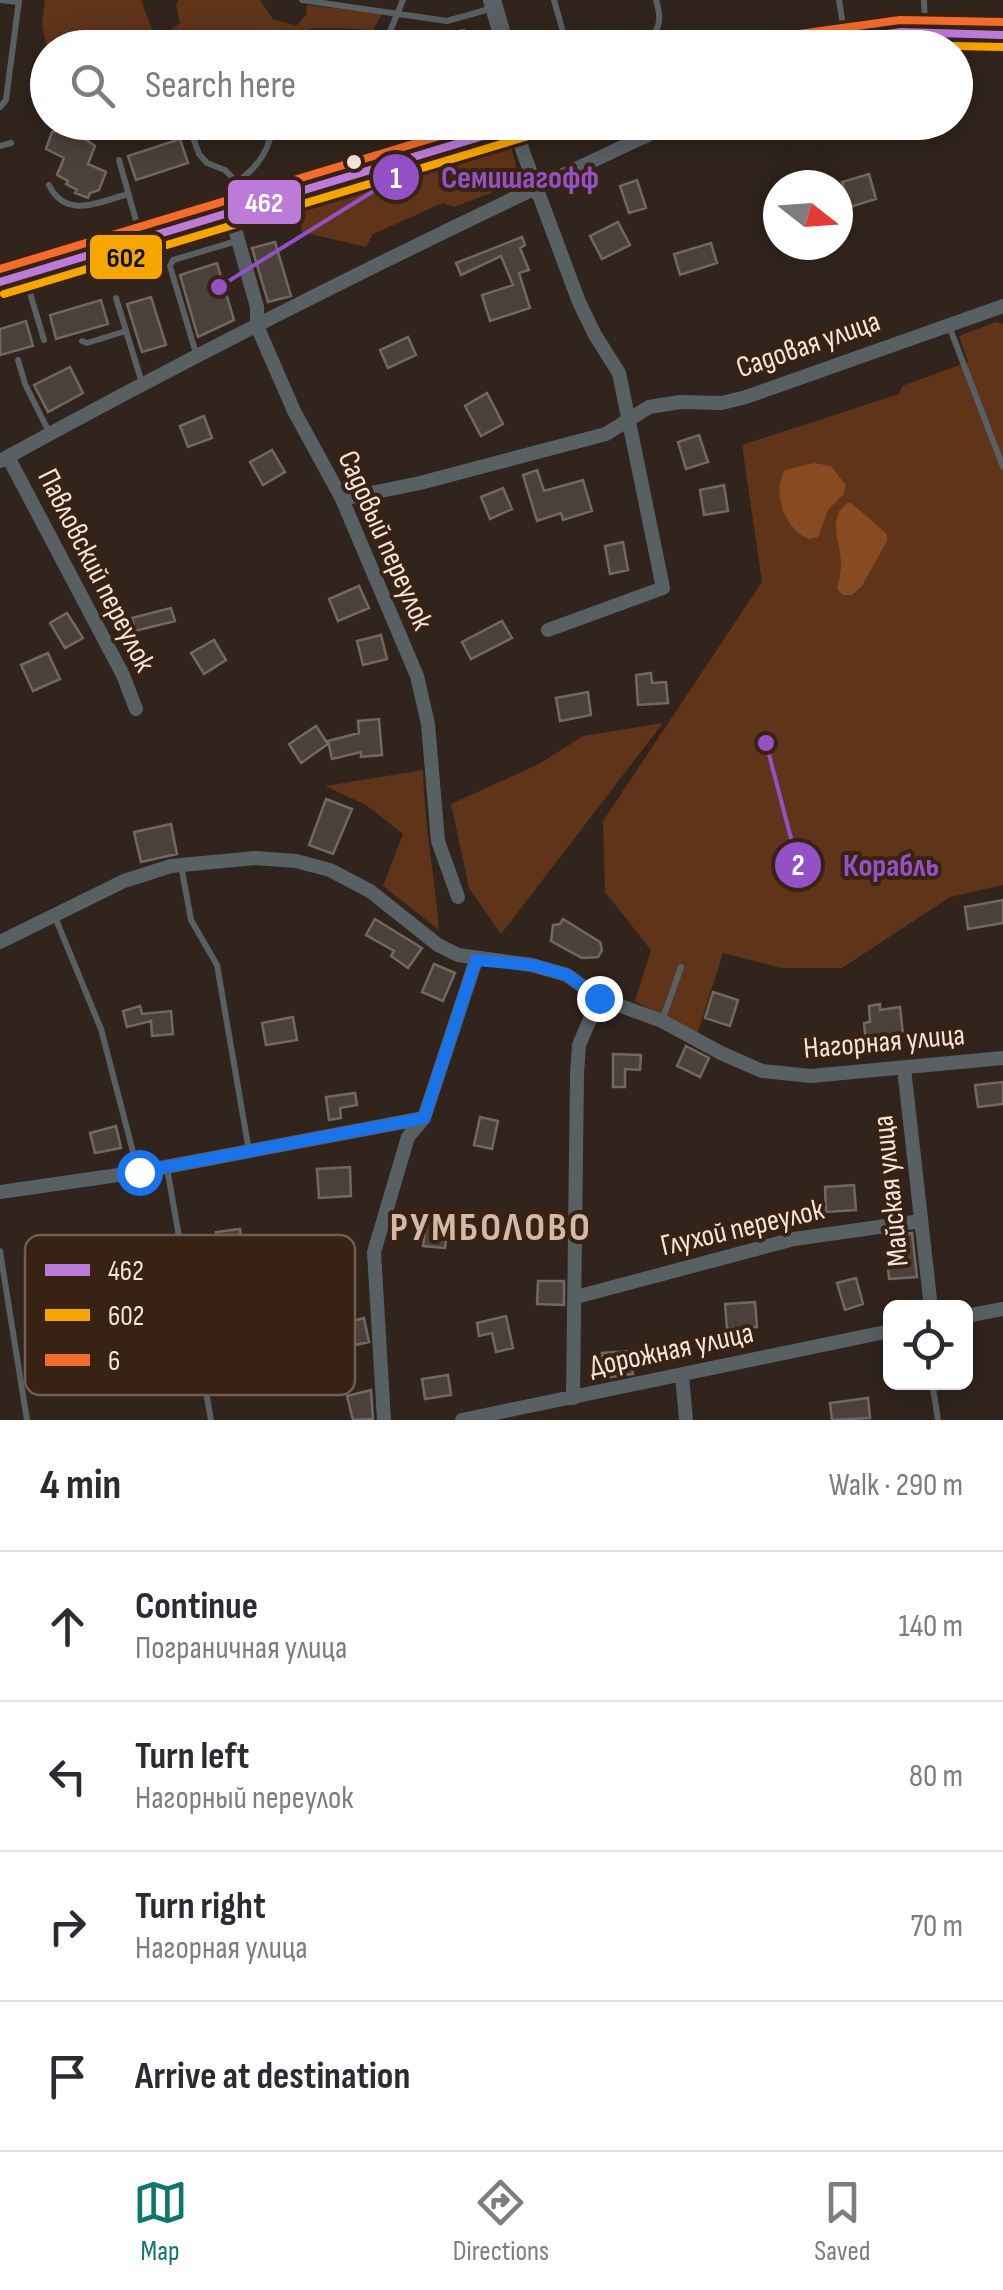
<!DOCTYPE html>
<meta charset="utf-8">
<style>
body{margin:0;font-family:"Sofia Sans Condensed",sans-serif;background:#f7f7f7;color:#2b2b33}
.controls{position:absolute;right:30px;bottom:30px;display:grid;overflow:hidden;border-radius:15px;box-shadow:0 5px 25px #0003}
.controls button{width:90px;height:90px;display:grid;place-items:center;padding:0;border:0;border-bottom:2px solid #e1e1e2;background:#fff;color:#2b2b33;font:50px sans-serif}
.compass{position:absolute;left:763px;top:170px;width:90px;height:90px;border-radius:50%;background:#fff;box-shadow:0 5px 25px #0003;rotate:107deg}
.stop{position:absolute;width:30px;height:30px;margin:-22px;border:8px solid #1a73e8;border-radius:50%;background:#fff}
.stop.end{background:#1a73e8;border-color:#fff;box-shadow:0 2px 10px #0008}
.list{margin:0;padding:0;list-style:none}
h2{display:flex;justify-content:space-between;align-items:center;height:130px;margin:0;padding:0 40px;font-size:42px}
h2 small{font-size:32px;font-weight:400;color:#7c7c81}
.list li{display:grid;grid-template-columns:65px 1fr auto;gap:30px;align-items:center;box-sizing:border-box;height:150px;padding:0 40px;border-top:2px solid #e1e1e2}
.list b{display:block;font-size:38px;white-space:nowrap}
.list p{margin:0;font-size:32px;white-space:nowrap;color:#7c7c81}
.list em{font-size:32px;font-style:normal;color:#7c7c81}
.icon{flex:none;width:55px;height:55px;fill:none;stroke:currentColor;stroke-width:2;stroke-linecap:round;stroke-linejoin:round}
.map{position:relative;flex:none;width:1003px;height:1420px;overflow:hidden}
.search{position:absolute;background:#fff;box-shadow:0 5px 25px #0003;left:30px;right:30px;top:30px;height:110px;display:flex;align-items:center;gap:25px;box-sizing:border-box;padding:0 35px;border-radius:55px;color:#7c7c81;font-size:38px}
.sheet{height:730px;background:#fff}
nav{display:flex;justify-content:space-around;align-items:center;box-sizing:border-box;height:140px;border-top:2px solid #e1e1e2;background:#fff;font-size:28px;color:#7c7c81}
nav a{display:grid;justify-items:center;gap:5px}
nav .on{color:#0f766e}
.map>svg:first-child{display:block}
</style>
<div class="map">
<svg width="1003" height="1420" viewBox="0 0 1003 1420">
<rect width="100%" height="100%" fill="#30241c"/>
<!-- green -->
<path fill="#5f3419" d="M 45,0 L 141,0 L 156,40 L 180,23 L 176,5 L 179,0 L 260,0 L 273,19 L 296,26 L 306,15 L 307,5 L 382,14 L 374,28 L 377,48 L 353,47 L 362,44 L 365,36 L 362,29 L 314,28 L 257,47 L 163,47 L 157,42 L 158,47 L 48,48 L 47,50 L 42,25 Z
M 506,144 L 511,146 L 518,173 L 512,185 L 454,207 L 443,203 L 373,234 L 366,247 L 302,232 L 299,218 L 310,203 L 443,160 L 451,165 Z
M 996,322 L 1003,324 L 1003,885 L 950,897 L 842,968 L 782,968 L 723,953 L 697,1035 L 635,1001 L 651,950 L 605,892 L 603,821 L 762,582 L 742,445 L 899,394 L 902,386 L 968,362 L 959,336 Z
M 663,723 L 501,934 L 469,888 L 451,804 L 539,764 L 583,736 Z
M 423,770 C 424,824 435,876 439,930 L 383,886 L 403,834 L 366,805 L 325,786 Z"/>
<!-- water -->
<path fill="#884a20" d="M 814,463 L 831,466 L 846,485 L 843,495 L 828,510 L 818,537 L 809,539 C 785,529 771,494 785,470 Z
M 850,502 L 887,534 L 887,541 L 862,586 L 852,595 L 843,595 L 837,589 C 839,581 841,573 841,564 C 841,541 825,516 850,502 Z"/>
<!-- building -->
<path fill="#4c413a" stroke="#736861" stroke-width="2.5" d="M 464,30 L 468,48 L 415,48 L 414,44 Z
M 65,123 L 77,128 L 75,132 L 95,146 L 88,164 L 106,172 L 99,190 L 90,193 L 88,198 L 75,193 L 77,190 L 66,184 L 68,181 L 57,175 L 64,158 L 46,149 L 52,132 L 62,129 Z
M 180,139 L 188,163 L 136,180 L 128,156 Z
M 869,174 L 876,199 L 850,207 L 842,182 Z
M 637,180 L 646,208 L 629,213 L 620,186 Z
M 618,222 L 630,245 L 602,259 L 590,236 Z
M 522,237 L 525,245 L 520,248 L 529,270 L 519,273 L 530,308 L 490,321 L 482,295 L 513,285 L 501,256 L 461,275 L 456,263 Z
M 275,242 L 291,296 L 268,302 L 252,248 Z
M 711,243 L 717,263 L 680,275 L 674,254 Z
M 217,263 L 234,320 L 198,337 L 180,275 Z
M 151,297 L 166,345 L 142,352 L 127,304 Z
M 101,300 L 108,324 L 56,339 L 50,315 Z
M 26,321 L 33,346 L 0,355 L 0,329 Z
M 408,337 L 416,355 L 388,368 L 380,350 Z
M 70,367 L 83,393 L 48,412 L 34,385 Z
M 487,393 L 503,424 L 481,436 L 465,406 Z
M 204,416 L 212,438 L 188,447 L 180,426 Z
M 699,435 L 708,462 L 686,469 L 678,442 Z
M 272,450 L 285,472 L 263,485 L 250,462 Z
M 537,470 L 544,491 L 583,480 L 592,511 L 563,520 L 561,513 L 537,521 L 523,475 Z
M 724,485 L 728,511 L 704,515 L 700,490 Z
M 503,488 L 512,509 L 490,519 L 481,497 Z
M 623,542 L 628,570 L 610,574 L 605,546 Z
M 359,586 L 369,608 L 338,621 L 329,599 Z
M 171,608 L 175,621 L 135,631 L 132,618 Z
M 67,613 L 83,638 L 65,648 L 50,623 Z
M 502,621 L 512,638 L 471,659 L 462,642 Z
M 381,635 L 387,659 L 363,665 L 357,641 Z
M 214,640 L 226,660 L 204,674 L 191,653 Z
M 48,653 L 60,679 L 33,691 L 21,665 Z
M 651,673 L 652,683 L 666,682 L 668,703 L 638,705 L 636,675 Z
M 588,692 L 591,715 L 560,721 L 556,698 Z
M 379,719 L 382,755 L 361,757 L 361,752 L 332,759 L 328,741 L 359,733 L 358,721 Z
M 316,726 L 328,744 L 301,763 L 289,744 Z
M 326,799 L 352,809 L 333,854 L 309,845 Z
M 171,824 L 177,854 L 141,862 L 134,832 Z
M 1003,900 L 1003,923 L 968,929 L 965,907 Z
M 375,919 L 422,948 L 408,968 L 391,956 L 394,951 L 366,935 Z
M 563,919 L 600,942 L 602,950 L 598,957 L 582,958 L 551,941 L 553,925 L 560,924 Z
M 434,964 L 455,973 L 443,1001 L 422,992 Z
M 713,992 L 738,1000 L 730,1026 L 705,1018 Z
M 880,1004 L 880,1010 L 900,1007 L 903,1035 L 866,1043 L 864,1023 L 870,1022 L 869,1006 Z
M 140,1006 L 142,1014 L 171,1011 L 173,1034 L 152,1036 L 151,1021 L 127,1027 L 123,1011 Z
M 293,1017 L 297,1040 L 266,1045 L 262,1023 Z
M 686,1046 L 709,1058 L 700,1077 L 677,1066 Z
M 613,1054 L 641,1055 L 640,1070 L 625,1069 L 625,1087 L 613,1087 Z
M 1003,1082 L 1003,1104 L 978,1107 L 975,1085 Z
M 355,1093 L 357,1105 L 340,1108 L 341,1118 L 329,1120 L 326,1097 Z
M 480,1117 L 498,1121 L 492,1149 L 474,1145 Z
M 116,1126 L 121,1148 L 95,1153 L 90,1133 Z
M 350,1167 L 351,1196 L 319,1198 L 317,1169 Z
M 854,1185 L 856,1210 L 826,1212 L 825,1187 Z
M 426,1223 L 448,1225 L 445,1248 L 423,1246 Z
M 240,1229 L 244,1265 L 220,1267 L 216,1232 Z
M 912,1233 L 917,1277 L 889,1279 L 887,1254 L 895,1254 L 891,1236 Z
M 856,1278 L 863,1304 L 845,1310 L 837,1283 Z
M 538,1281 L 564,1281 L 564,1305 L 537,1304 Z
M 755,1302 L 757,1327 L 727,1329 L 725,1304 Z
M 506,1316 L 513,1348 L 496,1352 L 492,1333 L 479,1336 L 477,1323 Z
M 364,1318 L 369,1342 L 346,1347 L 340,1324 Z
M 631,1351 L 633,1374 L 604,1378 L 602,1353 Z
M 448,1375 L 451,1395 L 425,1399 L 422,1379 Z
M 371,1390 L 373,1419 L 353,1420 L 347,1396 Z
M 868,1398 L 870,1418 L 832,1420 L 830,1403 Z"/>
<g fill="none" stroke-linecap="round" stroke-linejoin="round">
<!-- lane -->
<path stroke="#586064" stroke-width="6" d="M 1,0 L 18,2
M 302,0 L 447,21 L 493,8
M 554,0 L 563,32 L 577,48
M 839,0 L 845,38
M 924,0 L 925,29
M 315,33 C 327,33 328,36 338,40 C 354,47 372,39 388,36
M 387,48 L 388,36 L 403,0
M 616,48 C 646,38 668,38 656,0
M 0,107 L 6,100 L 19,0
M 188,124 L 199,154 L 207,163 L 225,170 L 237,182 L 244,204
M 0,146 L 11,143
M 119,160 L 140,235
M 237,182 C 258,167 271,149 273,122
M 49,185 C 66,220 99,202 128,194
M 25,276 L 44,340
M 116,298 L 142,383
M 949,326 L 1003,467
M 82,341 L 87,343 L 126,331
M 197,357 L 170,266 L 173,260 L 237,241
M 18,360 L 25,384 L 50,434
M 181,865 L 191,920 L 217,965 L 249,1151
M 55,917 L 101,1029 L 138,1171
M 662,1021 L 681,967
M 167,1168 L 211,1420
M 0,1251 L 27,1420
M 932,1382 L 938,1420"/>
<!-- street -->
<path stroke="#586064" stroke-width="14" d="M 528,123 L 520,141 L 523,152 L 579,302 L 595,335 L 619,373 L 663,588 L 548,630
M 231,215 L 257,307 L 257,326 L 294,411 L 342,499 L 417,676 L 428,724 L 438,841 L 458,897
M 8,457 L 123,675 L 136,709
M 0,461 C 220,340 447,228 676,122
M 342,499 L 420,483 L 606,434 L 649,407 L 680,402 L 722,403 L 746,397 L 1003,306
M 0,942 L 124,881 L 171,866 L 255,858 L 296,861 L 330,870 L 370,891 L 438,945 L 458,955 L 532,965 L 567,975 L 599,998 L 662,1021 L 721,1053 L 762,1071 L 811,1076 L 1003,1058
M 904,1068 L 931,1308
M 0,1192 L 139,1172 L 424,1118
M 576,1297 L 794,1239 L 921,1221
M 966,1316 L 1003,1309
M 682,1375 L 686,1420
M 573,1398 L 577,1075 L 579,1045 L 599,998
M 384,1420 L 374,1252 L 408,1137 L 424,1118 L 476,960
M 462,1420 L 890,1331"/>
<!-- secondary -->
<path stroke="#5a6165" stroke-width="18" d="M 492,0 L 506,48
M 787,48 L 901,32 L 1003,35
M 0,282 L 531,122"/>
<!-- bus-1 casing -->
<g stroke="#382214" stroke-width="15">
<path id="bus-1" d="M 791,48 L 901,32 L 1003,35
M 0,282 L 529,122"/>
</g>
<!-- bus-2 casing -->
<g stroke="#382214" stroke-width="15">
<path id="bus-2" d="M 880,48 L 902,45 L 1003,47
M 4,294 L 535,134"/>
</g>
<!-- bus-3 casing -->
<g stroke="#382214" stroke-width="15">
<path id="bus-3" d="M 785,36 L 900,20 L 1003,22
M 0,269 L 486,122"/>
</g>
<!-- bus-1 -->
<use href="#bus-1" stroke="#bd7bd9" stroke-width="8"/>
<!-- bus-2 -->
<use href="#bus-2" stroke="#f7a600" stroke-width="8"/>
<!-- bus-3 -->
<use href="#bus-3" stroke="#f36c2b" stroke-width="8"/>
</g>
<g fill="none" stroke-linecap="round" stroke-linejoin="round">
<!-- route -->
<path stroke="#1a73e8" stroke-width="12" d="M 139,1172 L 424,1118 L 476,960 L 532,965 L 567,975 L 599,998"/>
</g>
<!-- markers -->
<circle fill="#f4e4db" stroke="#382214" stroke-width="4" cx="354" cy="162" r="9"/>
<g text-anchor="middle" stroke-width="8" stroke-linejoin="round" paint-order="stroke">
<!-- street labels -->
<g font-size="30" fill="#f4e4db" stroke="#382214">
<text transform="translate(808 344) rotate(-19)" y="10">Садовая улица</text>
<text transform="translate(386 540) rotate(66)" y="10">Садовый переулок</text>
<text transform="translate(97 570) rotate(63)" y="10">Павловский переулок</text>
<text transform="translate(884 1041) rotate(-5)" y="10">Нагорная улица</text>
<text transform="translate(890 1191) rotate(-96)" y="10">Майская улица</text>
<text transform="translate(742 1227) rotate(-13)" y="10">Глухой переулок</text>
<text transform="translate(671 1349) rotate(-12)" y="10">Дорожная улица</text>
</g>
<!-- district labels -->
<g font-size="40" font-weight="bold" letter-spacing="2.5" fill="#d5b8a7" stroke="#382214">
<text x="491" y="1240">РУМБОЛОВО</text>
</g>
</g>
<!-- legend -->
<rect x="25" y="1235" width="330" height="160" rx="15" fill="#382214" stroke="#705c50" stroke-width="2.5"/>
<rect x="45" y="1264" width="45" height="12" fill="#bd7bd9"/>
<rect x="45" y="1309" width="45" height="12" fill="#f7a600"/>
<rect x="45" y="1354" width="45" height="12" fill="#f36c2b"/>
<g font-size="28" fill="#f4e4db">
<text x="108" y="1280">462</text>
<text x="108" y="1325">602</text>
<text x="108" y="1370">6</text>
</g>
<!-- callouts -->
<path fill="none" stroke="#9351c5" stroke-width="4" d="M219 287L396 177M766 743L798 865"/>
<g fill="#9351c5" stroke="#382214" stroke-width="4">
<circle cx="219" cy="287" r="10"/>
<circle cx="766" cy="743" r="10"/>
<circle cx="396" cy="177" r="25"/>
<circle cx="798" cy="865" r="25"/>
</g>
<g font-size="30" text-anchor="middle" font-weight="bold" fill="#fff">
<text x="396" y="188">1</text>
<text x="798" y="875">2</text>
</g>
<g font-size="32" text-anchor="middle" font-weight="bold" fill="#9351c5" stroke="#382214" stroke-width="8" stroke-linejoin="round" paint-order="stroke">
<text x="520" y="188">Семишагофф</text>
<text x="891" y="876">Корабль</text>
</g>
<g stroke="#382214" stroke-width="4">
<rect x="226" y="178" width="77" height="48" rx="10" fill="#bd7bd9"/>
<rect x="88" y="233" width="76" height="48" rx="10" fill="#f7a600"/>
</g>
<g font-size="28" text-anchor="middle" font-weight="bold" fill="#fff">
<text x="264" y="212">462</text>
</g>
<g font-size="28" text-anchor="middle" font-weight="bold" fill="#111">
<text x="126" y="267">602</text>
</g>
</svg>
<div class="controls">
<button><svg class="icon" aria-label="locate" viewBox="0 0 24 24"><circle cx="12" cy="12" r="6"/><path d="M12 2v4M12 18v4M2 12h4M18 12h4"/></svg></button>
</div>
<svg class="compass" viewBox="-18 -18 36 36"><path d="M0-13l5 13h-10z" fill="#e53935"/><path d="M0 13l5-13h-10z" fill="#7c7c81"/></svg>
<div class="stop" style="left:139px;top:1172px"></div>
<div class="stop end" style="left:599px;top:998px"></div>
<div class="search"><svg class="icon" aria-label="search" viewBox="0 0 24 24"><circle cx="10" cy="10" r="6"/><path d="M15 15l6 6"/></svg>Search here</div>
</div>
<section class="sheet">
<h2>4 min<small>Walk · 290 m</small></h2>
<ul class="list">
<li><svg class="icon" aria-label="ahead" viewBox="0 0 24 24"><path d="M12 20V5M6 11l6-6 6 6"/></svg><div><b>Continue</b><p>Пограничная улица</p></div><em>140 m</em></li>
<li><svg class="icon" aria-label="left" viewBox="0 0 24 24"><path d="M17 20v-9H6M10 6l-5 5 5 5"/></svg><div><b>Turn left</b><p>Нагорный переулок</p></div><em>80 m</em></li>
<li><svg class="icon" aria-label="right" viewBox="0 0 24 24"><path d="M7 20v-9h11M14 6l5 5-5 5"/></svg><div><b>Turn right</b><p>Нагорная улица</p></div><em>70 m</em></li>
<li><svg class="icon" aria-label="arrive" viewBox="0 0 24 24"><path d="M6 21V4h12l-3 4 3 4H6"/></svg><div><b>Arrive at destination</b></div></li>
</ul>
</section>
<nav>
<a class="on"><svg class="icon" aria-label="map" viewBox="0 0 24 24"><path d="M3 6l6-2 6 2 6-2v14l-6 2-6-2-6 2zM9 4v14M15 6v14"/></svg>Map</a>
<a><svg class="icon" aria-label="directions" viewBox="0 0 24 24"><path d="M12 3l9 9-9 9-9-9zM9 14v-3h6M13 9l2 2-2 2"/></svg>Directions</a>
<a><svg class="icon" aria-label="saved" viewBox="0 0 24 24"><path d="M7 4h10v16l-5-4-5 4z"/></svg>Saved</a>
</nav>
